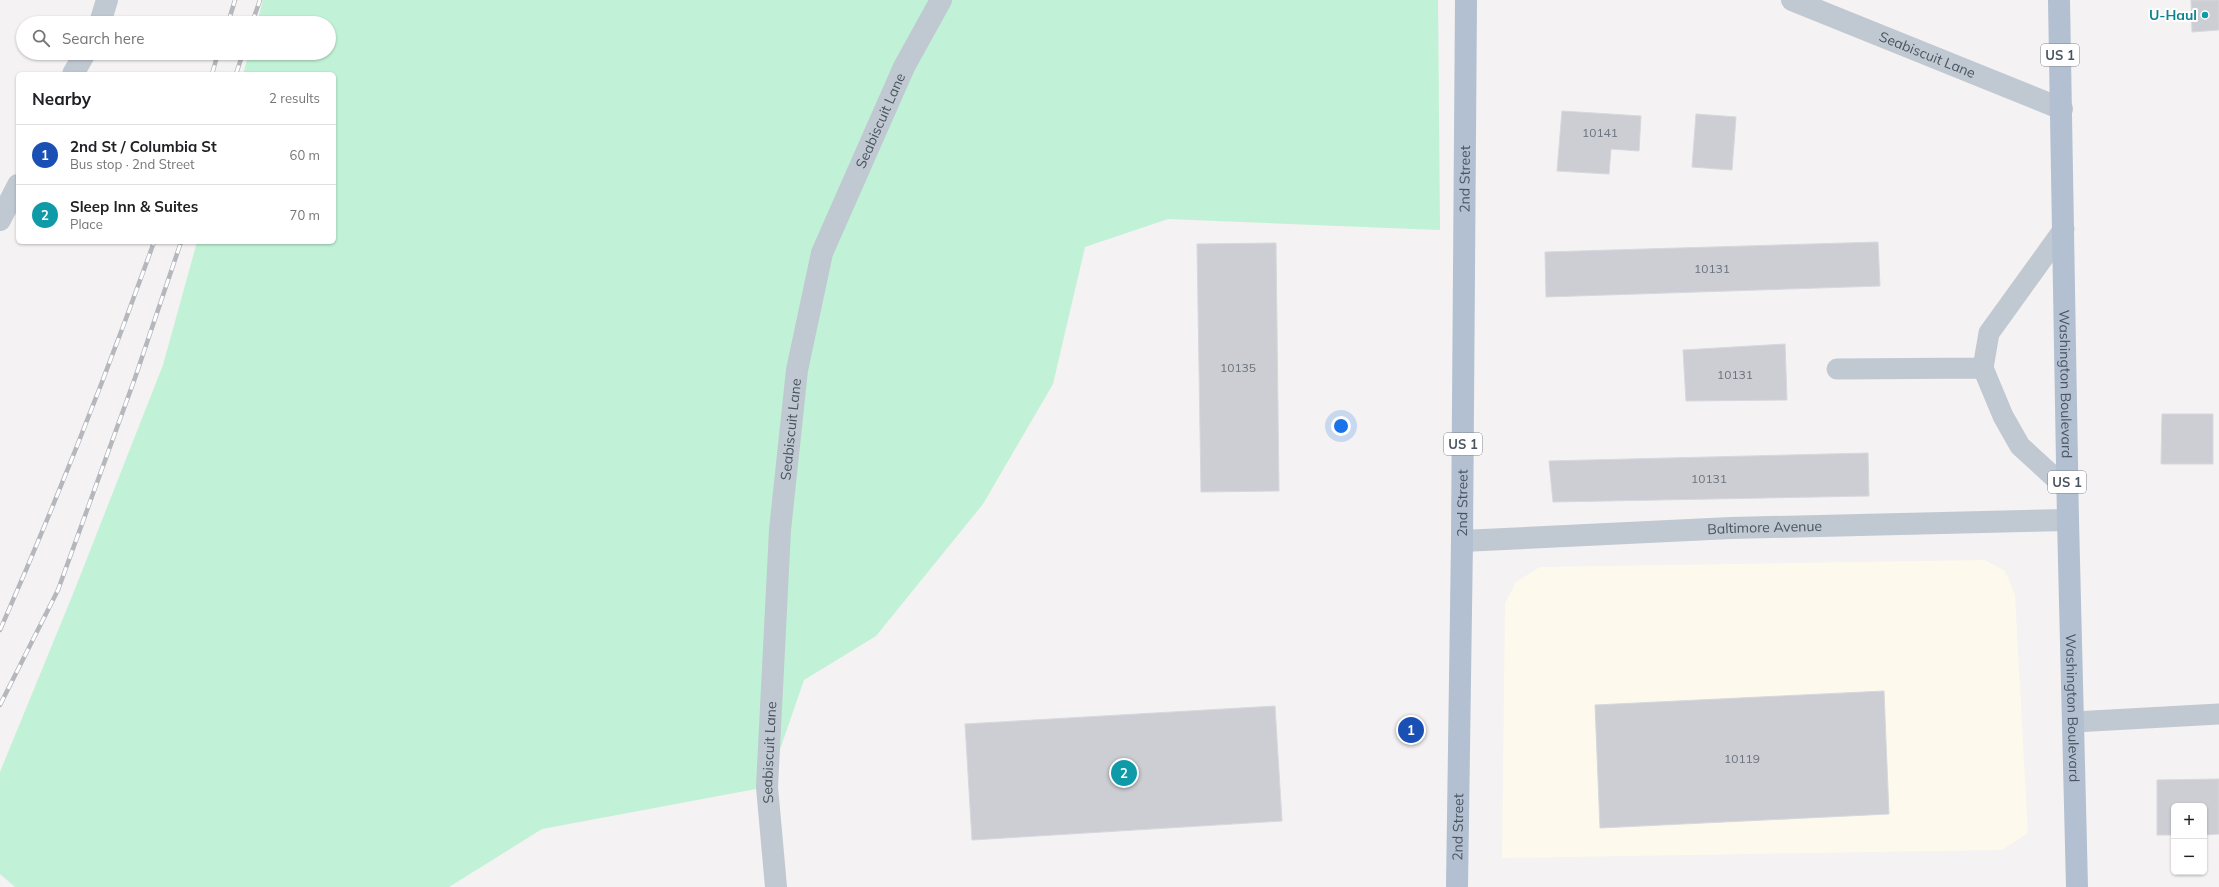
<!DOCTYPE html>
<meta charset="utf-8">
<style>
body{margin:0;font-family:Mulish,sans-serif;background:#f6f6f6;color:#202124}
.controls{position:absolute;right:12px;bottom:12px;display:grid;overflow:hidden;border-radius:6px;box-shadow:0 1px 3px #0004}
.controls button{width:36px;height:36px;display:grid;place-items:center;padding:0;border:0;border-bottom:1px solid #e0e0e0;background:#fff;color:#202124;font:20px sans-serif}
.you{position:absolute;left:1341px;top:426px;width:14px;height:14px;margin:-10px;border:3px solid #fff;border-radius:50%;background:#1a73e8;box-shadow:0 0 0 6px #1a73e833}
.badge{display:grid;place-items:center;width:26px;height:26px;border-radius:50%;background:#db2777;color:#fff;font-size:13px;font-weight:700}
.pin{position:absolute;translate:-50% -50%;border:2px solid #fff;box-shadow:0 1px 4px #0006}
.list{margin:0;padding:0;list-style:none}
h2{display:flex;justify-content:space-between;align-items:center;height:52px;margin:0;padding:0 16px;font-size:17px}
h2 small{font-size:13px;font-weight:400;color:#757577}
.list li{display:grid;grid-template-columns:26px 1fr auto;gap:12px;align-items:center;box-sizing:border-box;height:60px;padding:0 16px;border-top:1px solid #e0e0e0}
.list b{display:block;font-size:15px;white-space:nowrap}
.list p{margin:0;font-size:13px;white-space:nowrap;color:#757577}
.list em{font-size:13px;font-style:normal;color:#757577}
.icon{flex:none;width:22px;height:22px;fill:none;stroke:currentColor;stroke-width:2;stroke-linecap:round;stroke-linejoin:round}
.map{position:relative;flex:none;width:2219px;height:887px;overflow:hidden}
.search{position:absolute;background:#fff;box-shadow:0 1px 3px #0004;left:16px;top:16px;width:320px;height:44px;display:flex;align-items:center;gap:10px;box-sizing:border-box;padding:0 14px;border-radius:22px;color:#757577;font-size:15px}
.panel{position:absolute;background:#fff;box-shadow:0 1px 3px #0004;left:16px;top:72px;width:320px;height:172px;border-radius:6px}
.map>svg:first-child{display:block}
</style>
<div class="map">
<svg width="2219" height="887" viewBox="0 0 2219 887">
<rect width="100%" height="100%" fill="#f4f2f2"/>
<!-- commercial -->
<path fill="#fdf9ed" d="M 1985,560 L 2005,571 L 2015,595 L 2028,833 L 2002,850 L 1502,858 L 1505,603 L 1516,582 L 1540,567 Z"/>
<!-- green -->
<path fill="#c1f1d6" d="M 263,0 L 1438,0 L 1440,230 L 1168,219 L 1085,247 L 1053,384 L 983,504 L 876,636 L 804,680 L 767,787 L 542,829 L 449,887 L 15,887 L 0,874 L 0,772 L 73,594 L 163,365 L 197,242 L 334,242 L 334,74 L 243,74 L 249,53 L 329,53 L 329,23 L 257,23 Z"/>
<!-- building -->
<path fill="#ccced4" stroke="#d6d8dd" d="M 2191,0 L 2219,0 L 2219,30 L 2192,32 Z
M 1562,111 L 1641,116 L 1639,151 L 1611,149 L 1609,174 L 1557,171 Z
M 1696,114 L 1736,117 L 1732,170 L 1692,167 Z
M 1878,242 L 1880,286 L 1546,297 L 1545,252 Z
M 1276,243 L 1279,491 L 1201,492 L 1197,244 Z
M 1785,344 L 1787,400 L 1686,401 L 1683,350 Z
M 2162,414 L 2213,414 L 2213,464 L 2161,464 Z
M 1868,453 L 1869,496 L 1553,502 L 1549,461 Z
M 1884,691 L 1889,814 L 1600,828 L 1595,705 Z
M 1275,706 L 1282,821 L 972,840 L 965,724 Z
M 2219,779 L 2219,834 L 2204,835 L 2204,806 L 2174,806 L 2174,835 L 2157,835 L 2157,780 Z"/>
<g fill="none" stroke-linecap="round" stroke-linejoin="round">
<!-- lane -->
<path stroke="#c0c8d1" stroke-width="21" d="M 2064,229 L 1989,333 L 1983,368 L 2003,416 L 2020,446 L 2068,490
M 1837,369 L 1983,368
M 2074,722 L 2219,714"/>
<!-- street -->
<g stroke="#c0c8d1" stroke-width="22">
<path id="s1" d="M 1792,0 L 2062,109"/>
<path d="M 100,23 L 107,0"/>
<path d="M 73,74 L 85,53"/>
<path d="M 0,220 L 18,185"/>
<path id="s2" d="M 1462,541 L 1731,528 L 2068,520"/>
<path id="s3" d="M 776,887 L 767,787 L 780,530 L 797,370 L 822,253 L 904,67 L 941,0"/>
</g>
<!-- primary -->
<g stroke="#b2c0d1" stroke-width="22">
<path id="s4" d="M 2059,0 L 2068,520 L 2077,887"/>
<path id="s5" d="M 1457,887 L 1462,541 L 1466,0"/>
</g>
<!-- rail casing -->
<g stroke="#b4b7bc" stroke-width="4.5">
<path id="rail" d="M 228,23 L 235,0
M 252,23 L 260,0
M 212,74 L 218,53
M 236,74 L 243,53
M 0,630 C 56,503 107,373 154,242
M 0,705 L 58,590 L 135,378 L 181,242"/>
</g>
<!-- rail -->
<use href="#rail" stroke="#fff" stroke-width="3" stroke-dasharray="9" stroke-linecap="butt"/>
</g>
<!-- markers -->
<circle fill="#0f9aa8" stroke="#fff" stroke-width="1.5" cx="2205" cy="15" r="4"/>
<g text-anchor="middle" stroke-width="4" stroke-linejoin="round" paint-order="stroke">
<!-- number labels -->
<g font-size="12" fill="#6a727d">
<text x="1600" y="137">10141</text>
<text x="1712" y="273">10131</text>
<text x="1238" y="372">10135</text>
<text x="1735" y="379">10131</text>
<text x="1709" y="483">10131</text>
<text x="1742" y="763">10119</text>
</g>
<!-- shield labels -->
<g fill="#fff" stroke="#808790" stroke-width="1">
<rect x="2041" y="44" width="38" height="22" rx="3"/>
<rect x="1444" y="433" width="38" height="22" rx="3"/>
<rect x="2048" y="471" width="38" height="22" rx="3"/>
</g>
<g font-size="13" font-weight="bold" fill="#495460">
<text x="2060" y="60">US 1</text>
<text x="1463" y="449">US 1</text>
<text x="2067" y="487">US 1</text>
</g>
<!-- culture labels -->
<g font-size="14" font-weight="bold" fill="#0d838f" stroke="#fff" text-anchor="end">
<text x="2197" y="20">U-Haul</text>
</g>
<!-- street labels -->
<g font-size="14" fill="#495460" stroke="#fff">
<text dy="5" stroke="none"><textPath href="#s1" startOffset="146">Seabiscuit Lane</textPath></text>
<text dy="5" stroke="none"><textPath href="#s3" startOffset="783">Seabiscuit Lane</textPath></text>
<text dy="5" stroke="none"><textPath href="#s5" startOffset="708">2nd Street</textPath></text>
<text dy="5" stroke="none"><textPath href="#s4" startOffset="384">Washington Boulevard</textPath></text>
<text dy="5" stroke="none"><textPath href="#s3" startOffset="459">Seabiscuit Lane</textPath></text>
<text dy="5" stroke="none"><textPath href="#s5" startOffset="384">2nd Street</textPath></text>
<text dy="5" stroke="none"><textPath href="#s2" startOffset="303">Baltimore Avenue</textPath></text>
<text dy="5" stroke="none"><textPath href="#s4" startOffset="708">Washington Boulevard</textPath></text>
<text dy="5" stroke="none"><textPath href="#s3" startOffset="135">Seabiscuit Lane</textPath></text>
<text dy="5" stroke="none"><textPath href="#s5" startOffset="60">2nd Street</textPath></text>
</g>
</g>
</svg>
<div class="controls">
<button>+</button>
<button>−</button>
</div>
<div class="you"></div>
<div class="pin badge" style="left:1411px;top:730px;background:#1a4fb4">1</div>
<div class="pin badge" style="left:1124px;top:773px;background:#0f9aa8">2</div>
<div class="search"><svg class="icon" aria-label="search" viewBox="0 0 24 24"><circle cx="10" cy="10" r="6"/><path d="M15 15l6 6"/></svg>Search here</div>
<section class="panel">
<h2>Nearby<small>2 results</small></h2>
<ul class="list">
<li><span class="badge" style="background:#1a4fb4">1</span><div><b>2nd St / Columbia St</b><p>Bus stop · 2nd Street</p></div><em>60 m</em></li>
<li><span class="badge" style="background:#0f9aa8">2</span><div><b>Sleep Inn &amp; Suites</b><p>Place</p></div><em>70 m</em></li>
</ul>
</section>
</div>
